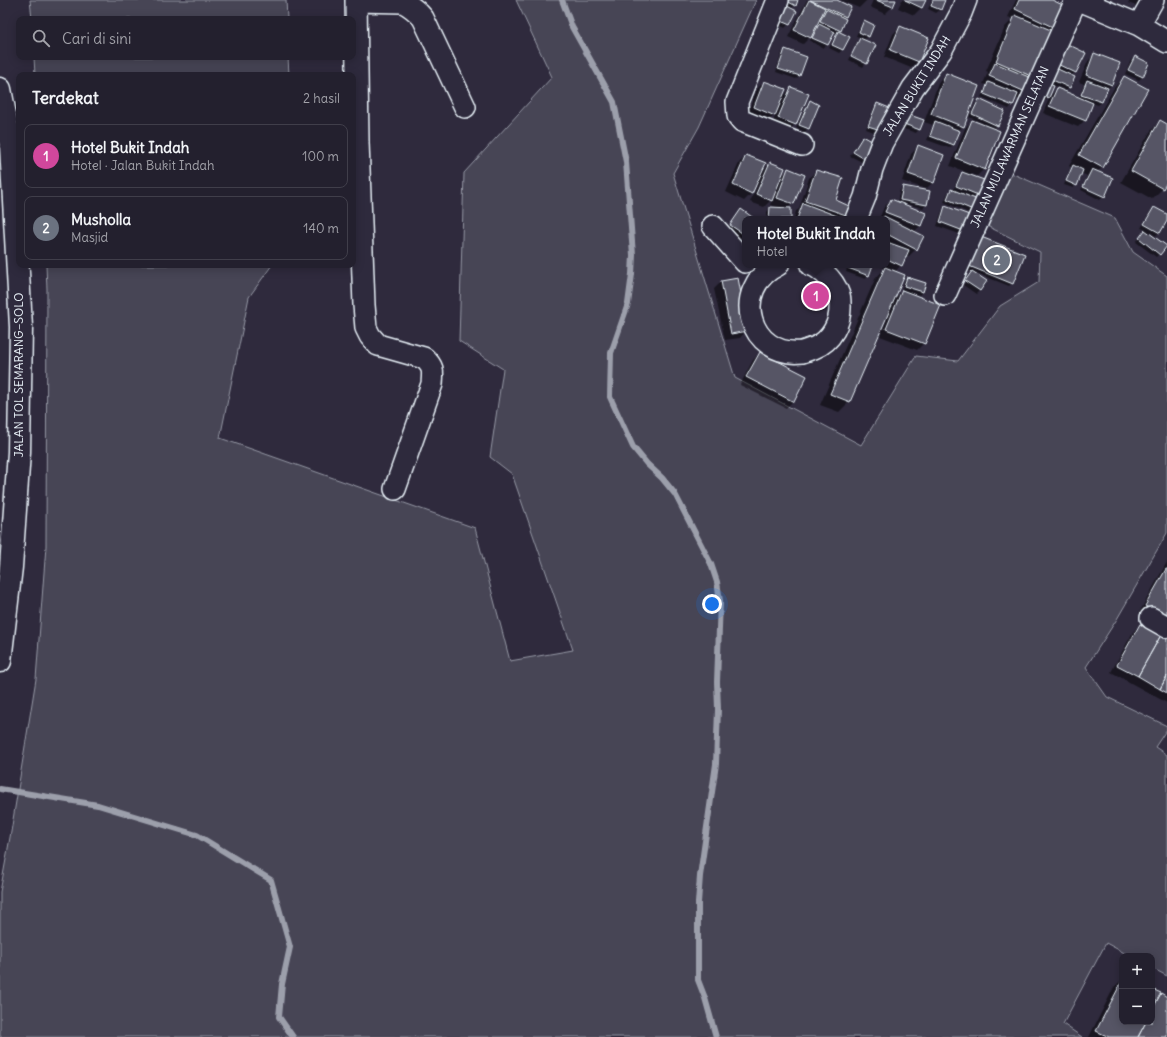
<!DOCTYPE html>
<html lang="id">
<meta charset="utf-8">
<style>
body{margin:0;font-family:Delius,sans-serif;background:#2b2836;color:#f1f3f6}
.controls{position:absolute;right:12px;bottom:12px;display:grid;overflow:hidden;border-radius:8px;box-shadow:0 2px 10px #0003}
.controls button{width:36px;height:36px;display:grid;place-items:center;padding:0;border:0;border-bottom:1px solid #403e4a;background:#23202e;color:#f1f3f6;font:20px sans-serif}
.you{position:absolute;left:712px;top:604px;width:14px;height:14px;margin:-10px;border:3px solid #fff;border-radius:50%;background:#1a73e8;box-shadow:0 0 0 6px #1a73e833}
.badge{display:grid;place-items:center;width:26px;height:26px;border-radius:50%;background:#ff9aa2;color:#fff;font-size:13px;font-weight:700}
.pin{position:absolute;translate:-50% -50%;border:2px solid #fff;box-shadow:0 1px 4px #0006}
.popup{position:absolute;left:742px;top:216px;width:148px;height:52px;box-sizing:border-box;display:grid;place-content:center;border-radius:8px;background:#23202e;filter:drop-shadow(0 1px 3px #0005);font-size:13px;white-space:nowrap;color:#a3a3aa}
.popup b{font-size:15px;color:#f1f3f6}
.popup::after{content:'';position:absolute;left:50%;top:100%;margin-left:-8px;border:8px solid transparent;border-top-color:#23202e}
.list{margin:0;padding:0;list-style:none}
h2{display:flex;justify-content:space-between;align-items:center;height:52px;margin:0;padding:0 16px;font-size:17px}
h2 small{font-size:13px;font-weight:400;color:#a3a3aa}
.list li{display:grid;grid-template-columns:26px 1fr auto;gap:12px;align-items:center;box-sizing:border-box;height:64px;margin:0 8px 8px;padding:0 8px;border:1px solid #403e4a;border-radius:8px}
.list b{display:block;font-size:15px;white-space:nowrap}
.list p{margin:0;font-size:13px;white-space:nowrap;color:#a3a3aa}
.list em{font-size:13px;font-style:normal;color:#a3a3aa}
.icon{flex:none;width:22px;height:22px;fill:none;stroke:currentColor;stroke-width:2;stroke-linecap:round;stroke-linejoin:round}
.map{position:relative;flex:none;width:1167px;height:1037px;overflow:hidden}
.search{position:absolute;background:#23202e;box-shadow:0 2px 10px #0003;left:16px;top:16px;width:340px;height:44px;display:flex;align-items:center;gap:10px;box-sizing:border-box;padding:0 14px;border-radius:8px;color:#a3a3aa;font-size:15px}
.panel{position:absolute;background:#23202e;box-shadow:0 2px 10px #0003;left:16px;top:72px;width:340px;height:196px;border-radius:8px}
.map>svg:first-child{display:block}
</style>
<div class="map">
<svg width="1167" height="1037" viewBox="0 0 1167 1037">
<rect width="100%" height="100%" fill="#2f2a3d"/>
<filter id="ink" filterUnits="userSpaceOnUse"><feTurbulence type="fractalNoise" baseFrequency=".025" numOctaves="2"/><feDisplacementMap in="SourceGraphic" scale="8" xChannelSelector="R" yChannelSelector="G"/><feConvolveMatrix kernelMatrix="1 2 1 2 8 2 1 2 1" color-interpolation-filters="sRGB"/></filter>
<g filter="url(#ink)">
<!-- green -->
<path fill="#464455" stroke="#979aa6" d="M 30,0 L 286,0 L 287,19 L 32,19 Z
M 516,0 L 756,0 L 699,127 L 673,173 L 735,378 L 861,445 L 916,356 L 958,361 L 1000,306 L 1039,282 L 1040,252 L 987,226 L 1011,173 L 1115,218 L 1133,252 L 1167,276 L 1167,533 L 1117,619 L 1086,667 L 1107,697 L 1167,726 L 1167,729 L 1155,747 L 1167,755 L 1167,976 L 1152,968 L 1152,956 L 1130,956 L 1106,943 L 1063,1024 L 1082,1037 L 0,1037 L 0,892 L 11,832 L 36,679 L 46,546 L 47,289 L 46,265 L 272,265 L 249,297 L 220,438 L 475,528 L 510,661 L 573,650 L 512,474 L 490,457 L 503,369 L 459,341 L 464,173 L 552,77 Z
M 34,57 L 288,57 L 289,75 L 35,75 Z"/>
<!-- shadow -->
<path fill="#0007" fill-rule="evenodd" d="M 781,0 L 797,0 L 795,5 L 791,9 L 789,24 L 785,28 L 772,21 Z
M 807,0 L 834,0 L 850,7 L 843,19 L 840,30 L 838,32 L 848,37 L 842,50 L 839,53 L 829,48 L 837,34 L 833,32 L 827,45 L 823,48 L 810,41 L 812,35 L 803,44 L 788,37 ZM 817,24 L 819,25 L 814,30 Z
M 840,0 L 867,0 L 859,8 Z
M 873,0 L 895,0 L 892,7 L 885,14 L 870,7 Z
M 902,0 L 925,0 L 921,8 L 914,15 L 898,8 Z
M 932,0 L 944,0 L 940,10 L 936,13 L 928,9 Z
M 1016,0 L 1050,0 L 1056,34 L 1022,101 L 1015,98 L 1012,105 L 1009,109 L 981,97 L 987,85 L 983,84 L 988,72 L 986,71 L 1005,27 L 1013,19 L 1008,17 Z
M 1130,0 L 1144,0 L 1139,7 L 1128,3 Z
M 864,22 L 868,36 L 864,40 L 866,63 L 863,67 L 849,60 L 857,42 L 862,38 L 856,36 L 861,25 Z
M 900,27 L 918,61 L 911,68 L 884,57 L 893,34 Z
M 1054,49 L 1076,72 L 1071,76 L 1069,87 L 1066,91 L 1053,85 L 1048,98 L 1045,101 L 1034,96 Z
M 786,50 L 806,57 L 799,76 L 796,79 L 776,72 L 782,53 Z
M 1095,54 L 1119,63 L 1111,85 L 1107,89 L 1102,102 L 1098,105 L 1092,103 L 1085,120 L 1078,127 L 1043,113 L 1050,96 L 1057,89 L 1079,98 L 1084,84 L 1079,82 L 1088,61 Z
M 1135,57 L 1148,63 L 1142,77 L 1139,80 L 1125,74 L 1131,60 Z
M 946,74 L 963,126 L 958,131 L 953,145 L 949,148 L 927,140 L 933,125 L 924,122 L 939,81 Z
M 1124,77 L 1147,89 L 1102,168 L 1097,172 L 1104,196 L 1100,200 L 1081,190 L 1087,176 L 1081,173 L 1076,185 L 1073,188 L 1064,185 L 1070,170 L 1072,168 L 1069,166 L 1114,88 Z
M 764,82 L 782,97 L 791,88 L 795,124 L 788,132 L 772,125 L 776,113 L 768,122 L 747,114 L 757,89 Z
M 980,100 L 997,125 L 993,129 L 984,169 L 977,176 L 972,174 L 971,176 L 977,194 L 972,199 L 972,210 L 969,213 L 944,202 L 948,193 L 951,190 L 953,191 L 959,176 L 964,171 L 950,166 L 965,128 L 972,121 L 982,125 L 982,123 L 969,117 L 976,103 Z
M 810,102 L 808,128 L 805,132 L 796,128 L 807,105 Z
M 877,104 L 879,134 L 866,129 L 874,108 Z
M 904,119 L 919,129 L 916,133 L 901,128 Z
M 1160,121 L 1167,125 L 1167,180 L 1162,189 L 1152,199 L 1121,182 L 1150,132 Z
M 863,137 L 876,144 L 864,163 L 850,156 L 860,140 Z
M 918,147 L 933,182 L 926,189 L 902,181 L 911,154 Z
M 746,156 L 761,172 L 770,163 L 780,178 L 788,170 L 793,203 L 787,209 L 790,219 L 767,219 L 767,212 L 770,208 L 780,208 L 770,205 L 772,199 L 764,207 L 750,202 L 757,186 L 755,185 L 751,194 L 744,201 L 726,192 L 739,163 Z
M 816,171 L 835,201 L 845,214 L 841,218 L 842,219 L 794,219 L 796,211 L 799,209 L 809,178 Z
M 903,187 L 929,192 L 926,205 L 923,208 L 905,204 L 905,205 L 925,214 L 920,226 L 914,232 L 916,249 L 909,256 L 906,255 L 901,265 L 895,272 L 893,300 L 903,290 L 902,289 L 904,281 L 907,278 L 925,284 L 922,292 L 919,295 L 912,293 L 912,294 L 924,343 L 917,350 L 880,336 L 888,316 L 886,316 L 849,402 L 839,412 L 820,405 L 875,279 L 885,268 L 878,265 L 887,265 L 887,219 L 879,219 L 884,207 L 891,200 L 897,202 L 900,190 Z
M 945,208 L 971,217 L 962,235 L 937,226 L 942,211 Z
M 1154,208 L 1167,216 L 1167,219 L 1159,233 L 1155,236 L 1150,232 L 1149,234 L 1159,254 L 1156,257 L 1136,242 L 1146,230 L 1141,228 L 1151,211 Z
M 738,214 L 753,219 L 745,219 L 745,233 L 741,238 L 728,228 Z
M 978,242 L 1012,283 L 1009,286 L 974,272 L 985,281 L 979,291 L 976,294 L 963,285 L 973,272 L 967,270 Z
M 848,265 L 872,265 L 868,276 L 865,279 L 846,272 Z
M 721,282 L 747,330 L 740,338 L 725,340 L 714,289 Z
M 760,353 L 793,401 L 786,408 L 740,385 L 753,360 Z
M 1167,562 L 1167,629 L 1139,613 Z
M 1140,625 L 1167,640 L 1167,703 L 1111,672 L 1133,632 Z
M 1122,980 L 1122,1022 L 1152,1022 L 1152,990 L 1167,998 L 1167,1037 L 1089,1037 L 1114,987 Z"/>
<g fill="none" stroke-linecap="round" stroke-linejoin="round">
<!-- stream -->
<path stroke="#9c9fab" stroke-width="6" d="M 562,0 L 572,27 L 614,102 L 626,162 L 633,255 L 632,274 L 628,304 L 611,353 L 610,397 L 633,447 L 647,464 L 662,478 L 675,494 L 711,564 L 717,582 L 720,601 L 717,682 L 718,709 L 716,764 L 700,876 L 698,903 L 698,980 L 705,998 L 716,1037
M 0,789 L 98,805 L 197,835 L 271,880 L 290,947 L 282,984 L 279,1017 L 293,1037"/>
</g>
<!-- building -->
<path fill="#575565" stroke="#e8f1f8" d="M 785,0 L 798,0 L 796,6 Z
M 809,0 L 825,8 L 811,38 L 794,30 Z
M 810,0 L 837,0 L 851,7 L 846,17 Z
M 876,0 L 896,0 L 893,7 Z
M 905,0 L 926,0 L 922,8 Z
M 933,0 L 945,0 L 941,10 L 931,6 Z
M 1019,0 L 1052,0 L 1069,8 L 1059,30 L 1015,9 Z
M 781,3 L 797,11 L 790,25 L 774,18 Z
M 826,9 L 846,19 L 841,31 L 820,21 Z
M 1015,15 L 1058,33 L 1038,79 L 996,61 Z
M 864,20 L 874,25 L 869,37 L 859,32 Z
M 819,24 L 835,32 L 828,45 L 812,38 Z
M 900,26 L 929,38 L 919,62 L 890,50 Z
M 838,31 L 850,37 L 843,50 L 832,45 Z
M 860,38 L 876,45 L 867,64 L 851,56 Z
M 1061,41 L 1086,53 L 1076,73 L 1051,61 Z
M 785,49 L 807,57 L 800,76 L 778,69 Z
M 1094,53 L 1120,63 L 1112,85 L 1086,75 Z
M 1135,56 L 1149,63 L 1143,77 L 1128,70 Z
M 995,63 L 1036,80 L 1030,94 L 989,76 Z
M 1049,65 L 1075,77 L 1070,88 L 1044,76 Z
M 946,73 L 979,86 L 964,127 L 931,114 Z
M 1124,76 L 1148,89 L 1103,168 L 1079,155 Z
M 1087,80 L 1108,88 L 1102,102 L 1081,95 Z
M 764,81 L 786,89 L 775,116 L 754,107 Z
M 1042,81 L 1054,86 L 1049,98 L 1037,93 Z
M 988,82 L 1018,94 L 1013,106 L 984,94 Z
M 791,87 L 809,94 L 796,125 L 778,118 Z
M 1057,88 L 1093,103 L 1086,121 L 1049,106 Z
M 979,99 L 1005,111 L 998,126 L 972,114 Z
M 810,100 L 819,105 L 809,129 L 799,125 Z
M 877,103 L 892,109 L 884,131 L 868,126 Z
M 907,114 L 924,120 L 920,130 L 904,124 Z
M 972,120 L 1000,131 L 985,170 L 956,158 Z
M 1160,120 L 1167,124 L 1167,182 L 1163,189 L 1131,171 Z
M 935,121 L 960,131 L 954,145 L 930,136 Z
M 863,136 L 877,144 L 868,161 L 853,152 Z
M 918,145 L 944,155 L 934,183 L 908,174 Z
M 746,155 L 766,163 L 752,194 L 733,185 Z
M 770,162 L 785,168 L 772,201 L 756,194 Z
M 1073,165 L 1083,170 L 1077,186 L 1066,181 Z
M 788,168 L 805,175 L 794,204 L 777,198 Z
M 1092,169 L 1113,178 L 1105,197 L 1083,187 Z
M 816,170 L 843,178 L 836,200 L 849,206 L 846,215 L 805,201 Z
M 962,172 L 984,180 L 978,195 L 956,186 Z
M 903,186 L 930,191 L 927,205 L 900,200 Z
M 951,189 L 978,200 L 973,210 L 947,199 Z
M 891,199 L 926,213 L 921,226 L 885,212 Z
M 803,203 L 845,219 L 797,219 Z
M 945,206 L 972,216 L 966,232 L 940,222 Z
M 770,207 L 791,208 L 791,219 L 769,219 Z
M 1154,207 L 1167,214 L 1167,221 L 1160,233 L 1144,224 Z
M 741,209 L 755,219 L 745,219 L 745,235 L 730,225 Z
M 884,216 L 924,236 L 917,250 L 887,234 L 887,219 L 882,219 Z
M 1145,230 L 1167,246 L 1160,255 L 1139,238 Z
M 981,237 L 1025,254 L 1013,284 L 969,266 Z
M 887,242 L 909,250 L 902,266 L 887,259 Z
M 850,265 L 873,265 L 869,276 L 848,268 Z
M 885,267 L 905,275 L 850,402 L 830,394 Z
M 972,271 L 987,281 L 980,291 L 965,281 Z
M 907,277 L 926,283 L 923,292 L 904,286 Z
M 738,278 L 748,331 L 731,334 L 721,281 Z
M 902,290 L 941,305 L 925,344 L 886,329 Z
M 760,352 L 807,376 L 794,402 L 746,377 Z
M 1166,569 L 1167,569 L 1167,618 L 1145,606 Z
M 1140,624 L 1161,635 L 1138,676 L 1117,665 Z
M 1161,635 L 1167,639 L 1167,676 L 1160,689 L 1138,676 Z
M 1167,676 L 1167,693 L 1160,689 Z
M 1122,981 L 1122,1022 L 1146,1022 L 1138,1037 L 1109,1037 L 1096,1031 Z
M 1152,989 L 1161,993 L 1152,1010 Z
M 1161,993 L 1167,997 L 1167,1037 L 1138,1037 L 1146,1022 L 1152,1022 L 1152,1010 Z"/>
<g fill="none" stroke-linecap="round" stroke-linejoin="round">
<!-- minor casing -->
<g stroke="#e8f1f8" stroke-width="24">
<path id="minor" d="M 356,0 L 358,142 L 364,305 L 366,328 L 370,336 L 378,345 L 424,358 C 434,367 433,371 432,384 L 395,489
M 778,0 L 737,102 L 738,116 L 742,121 L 802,145
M 1079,0 L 1139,25 L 1167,42
M 356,1 L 403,2 C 411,6 417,11 423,18 L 465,107
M 1139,25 L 1153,0
M 856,219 L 865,197 L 872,169 L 882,143 L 896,118 L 913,88 L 941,51 L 961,13 L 966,0
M 713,226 L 745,262
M 778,265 C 729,288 749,358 802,352 C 806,351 810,349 814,348 C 832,341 841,322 840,304 C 840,301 840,297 839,295 C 836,286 831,279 824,273 C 819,269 816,266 811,265
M 945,295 L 1076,0
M 1151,618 L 1167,627"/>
</g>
<!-- highway casing -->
<g stroke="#e8f1f8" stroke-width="25">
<path id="highway" d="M 0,89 L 11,146 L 21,327 L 19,452 L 11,567 L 0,661"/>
</g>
<!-- minor -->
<use href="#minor" stroke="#2f2a3d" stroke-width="21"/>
<!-- highway -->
<use href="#highway" stroke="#2f2a3d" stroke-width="22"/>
</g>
</g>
<g text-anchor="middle" stroke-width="3" stroke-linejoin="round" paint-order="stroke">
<!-- street labels -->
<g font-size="12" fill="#e8f1f8" stroke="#2f2a3d">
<text transform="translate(917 86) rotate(-58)" y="4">JALAN BUKIT INDAH</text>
<text transform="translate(1010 147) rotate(-66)" y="4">JALAN MULAWARMAN SELATAN</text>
<text transform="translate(19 375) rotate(-90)" y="4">JALAN TOL SEMARANG–SOLO</text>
</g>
</g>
</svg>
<div class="controls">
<button>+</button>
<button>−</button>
</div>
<div class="you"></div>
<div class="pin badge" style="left:816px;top:296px;background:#d1479c">1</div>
<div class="popup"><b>Hotel Bukit Indah</b>Hotel</div>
<div class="pin badge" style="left:997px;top:260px;background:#6b7280">2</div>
<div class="search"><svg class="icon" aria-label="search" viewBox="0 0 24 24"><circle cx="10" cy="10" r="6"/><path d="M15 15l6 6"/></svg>Cari di sini</div>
<section class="panel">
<h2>Terdekat<small>2 hasil</small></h2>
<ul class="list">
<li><span class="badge" style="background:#d1479c">1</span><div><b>Hotel Bukit Indah</b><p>Hotel · Jalan Bukit Indah</p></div><em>100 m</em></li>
<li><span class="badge" style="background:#6b7280">2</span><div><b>Musholla</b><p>Masjid</p></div><em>140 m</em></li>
</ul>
</section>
</div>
